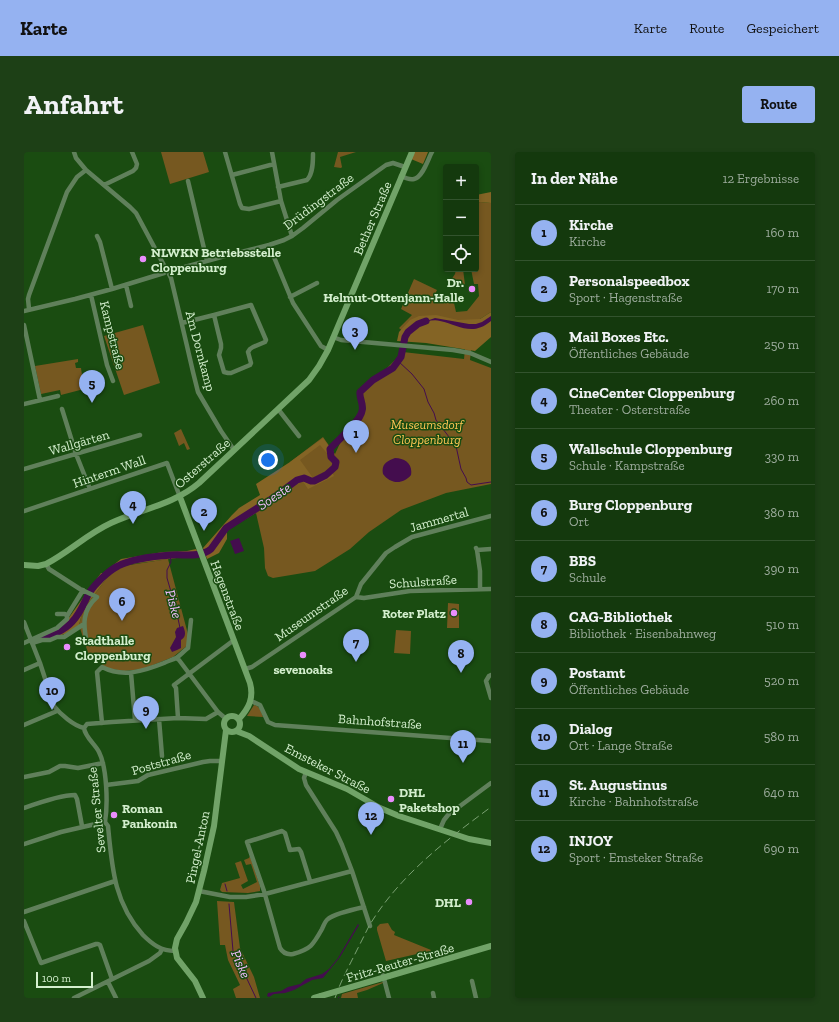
<!DOCTYPE html>
<html lang="de">
<meta charset="utf-8">
<style>
body{margin:0;font-family:"Zilla Slab",serif;background:#1d4016;color:#f1f3f6}
.controls{position:absolute;right:12px;top:12px;display:grid;overflow:hidden;border-radius:4px;box-shadow:0 2px 6px #0003}
.controls button{width:36px;height:36px;display:grid;place-items:center;padding:0;border:0;border-bottom:1px solid #33532e;background:#14390d;color:#f1f3f6;font:20px sans-serif}
.scale{position:absolute;left:12px;bottom:10px;width:57px;box-sizing:border-box;padding-left:4px;border:2px solid #d4efce;border-top:0;font-size:11px;line-height:14px;white-space:nowrap;color:#d4efce;-webkit-text-stroke:3px #1a4c11;paint-order:stroke}
.you{position:absolute;left:244px;top:308px;width:14px;height:14px;margin:-10px;border:3px solid #fff;border-radius:50%;background:#1a73e8;box-shadow:0 0 0 6px #1a73e833}
.badge{display:grid;place-items:center;width:26px;height:26px;border-radius:50%;background:#95b2f1;color:#111;font-size:13px;font-weight:700}
.pin{position:absolute;translate:-50% -33px;filter:drop-shadow(0 1px 2px #0008)}
.pin::after{content:'';position:absolute;top:21px;width:14px;height:12px;background:inherit;clip-path:polygon(0 0,100% 0,50% 100%)}
.list{margin:0;padding:0;list-style:none}
h2{display:flex;justify-content:space-between;align-items:center;height:52px;margin:0;padding:0 16px;font-size:17px}
h2 small{font-size:13px;font-weight:400;color:#9dac9d}
.list li{display:grid;grid-template-columns:26px 1fr auto;gap:12px;align-items:center;box-sizing:border-box;height:56px;padding:0 16px;border-top:1px solid #33532e}
.list b{display:block;font-size:15px;white-space:nowrap}
.list p{margin:0;font-size:13px;white-space:nowrap;color:#9dac9d}
.list em{font-size:13px;font-style:normal;color:#9dac9d}
.icon{flex:none;width:22px;height:22px;fill:none;stroke:currentColor;stroke-width:2;stroke-linecap:round;stroke-linejoin:round}
.map{position:relative;flex:none;width:467px;height:846px;overflow:hidden;border-radius:4px}
header{display:flex;align-items:center;gap:24px;box-sizing:border-box;height:56px;padding:0 20px;background:#95b2f1;color:#111}
header strong{font-size:19px}
nav{display:flex;gap:22px;margin-inline-start:auto;font-size:14px}
.intro{display:flex;align-items:center;justify-content:space-between;box-sizing:border-box;height:96px;padding:0 24px}
h1{margin:0;font-size:28px}
.button{padding:10px 18px;border-radius:4px;background:#95b2f1;color:#111;font-size:14px;font-weight:700}
main{display:flex;gap:24px;padding:0 24px}
aside{flex:1;background:#14390d;border-radius:4px;box-shadow:0 2px 6px #0003}
.map>svg:first-child{display:block}
</style>
<header>
<strong>Karte</strong>
<nav><a>Karte</a><a>Route</a><a>Gespeichert</a></nav>
</header>
<div class="intro"><h1>Anfahrt</h1><a class="button">Route</a></div>
<main>
<div class="map">
<svg width="467" height="846" viewBox="0 0 467 846">
<rect width="100%" height="100%" fill="#1a4c11"/>
<!-- green -->
<path fill="#765820" d="M 137,0 L 179,0 L 185,20 L 146,32 Z
M 314,0 L 332,0 L 316,5 L 318,15 L 317,16 L 310,15 Z
M 456,50 L 467,51 L 467,160 L 456,167 L 447,198 L 446,208 L 467,216 L 467,332 L 422,341 L 377,358 L 345,380 L 326,397 L 291,419 L 249,426 L 244,424 L 241,416 L 240,396 L 232,361 L 278,328 L 266,310 L 299,285 L 311,302 L 318,287 L 331,274 L 342,257 L 338,241 L 379,200 L 440,207 L 441,197 L 382,182 L 375,176 L 388,163 L 377,157 L 390,127 L 413,138 L 412,140 L 413,148 L 416,150 L 417,149 L 430,151 L 432,160 L 443,159 L 455,144 L 454,132 L 450,132 L 447,117 L 452,117 L 452,53 Z
M 432,117 L 439,117 L 441,133 L 437,133 L 427,128 L 431,122 Z
M 119,173 L 136,231 L 100,243 L 80,184 Z
M 54,207 L 54,210 L 51,211 L 52,216 L 57,216 L 60,237 L 37,243 L 36,238 L 17,242 L 11,214 Z
M 157,277 L 166,297 L 163,298 L 160,291 L 155,294 L 150,281 Z
M 144,407 L 165,486 L 164,493 L 149,505 L 119,517 L 100,519 L 82,516 L 78,513 L 74,504 L 66,507 L 55,473 L 59,458 L 88,419 L 99,414 Z
M 424,451 L 435,452 L 435,476 L 423,476 Z
M 372,478 L 387,479 L 386,502 L 370,501 Z
M 230,553 C 236,554 237,559 239,565 L 223,564 Z
M 226,704 L 236,734 L 236,739 L 224,741 L 198,740 L 196,738 L 198,731 L 216,726 L 211,711 L 217,709 L 224,729 L 217,733 L 219,737 L 233,730 L 227,712 L 222,713 L 220,708 L 225,706 Z
M 193,749 L 210,750 L 216,796 L 230,825 L 236,846 L 212,846 L 209,837 L 216,833 L 204,808 L 201,793 L 196,793 Z
M 364,771 L 368,778 L 371,780 L 370,783 L 407,798 L 406,799 L 362,809 L 353,778 L 353,775 L 356,772 Z
M 359,830 L 359,831 L 343,838 L 333,841 L 334,846 L 317,846 L 318,842 Z"/>
<!-- forest -->
<path fill="#846425" d="M 390,0 L 404,0 L 399,12 L 387,7 Z
M 467,40 L 467,51 L 456,50 L 452,53 L 452,43 Z
M 467,160 L 467,185 L 451,199 L 402,191 L 373,189 L 375,180 L 386,168 L 395,164 L 412,163 L 434,168 L 456,167 Z
M 299,286 L 309,300 L 306,305 L 296,293 L 276,308 L 289,326 L 306,317 L 310,324 L 284,337 L 278,328 L 232,361 L 203,378 L 203,387 L 195,401 L 183,407 L 179,396 L 208,363 L 215,356 L 236,343 L 232,332 L 266,310 L 268,313 L 266,310 Z
M 172,397 L 175,403 L 108,412 L 99,414 L 88,419 L 59,458 L 55,473 L 44,481 L 31,485 L 29,481 L 37,476 L 41,471 L 77,421 L 79,421 L 97,407 L 139,400 L 163,399 Z"/>
<!-- water -->
<path fill="#440d4e" d="M 467,164 L 467,169 C 448,185 435,173 416,169 C 409,167 402,170 394,172 L 411,166 L 445,172 L 452,172 L 458,170 Z
M 371,306 C 381,306 389,312 387,323 C 379,333 366,332 359,322 C 357,312 363,309 371,306 Z
M 215,386 L 220,399 L 211,402 L 206,389 Z
M 159,474 C 161,479 163,484 157,488 L 157,496 L 153,498 L 148,500 L 146,496 L 152,485 L 151,480 L 153,476 Z
M 334,772 L 335,773 L 316,805 L 299,826 L 288,828 L 270,838 L 261,841 L 250,842 L 245,845 L 243,844 L 244,841 L 257,839 L 264,835 L 276,832 L 282,827 L 298,822 L 305,817 L 314,806 Z"/>
<g fill="none" stroke-linecap="round" stroke-linejoin="round">
<!-- stream -->
<path stroke="#440d4e" stroke-width="1" d="M 374,209 L 388,222 L 400,237 L 404,250 L 410,261 L 412,268 L 432,294 L 437,317 L 442,326 L 443,330 L 447,333 L 467,330
M 146,403 L 147,410 L 143,418 L 143,426 L 152,457 L 156,476
M 201,732 L 203,739
M 205,752 L 209,799 L 215,810 L 232,846
M 314,846 L 315,845"/>
<!-- river -->
<path stroke="#440d4e" stroke-width="7" d="M 10,489 C 23,484 38,481 48,470 C 56,462 60,451 65,441 C 71,432 84,419 94,414 C 107,407 133,404 148,403 C 160,402 176,406 187,397 L 202,376 L 249,346 L 273,328 L 280,326 L 287,329 L 290,329 L 302,323 L 311,315 L 312,310 L 307,305 L 306,297 C 314,288 336,270 338,259 C 340,252 335,246 336,240 L 349,228 L 369,216 L 377,205 L 381,185 L 384,180 L 394,172 L 402,169"/>
<!-- street -->
<path stroke="#60805b" stroke-width="4.5" d="M 50,0 L 52,6 L 62,18 L 106,55 L 112,61 L 142,117
M 201,0 L 216,52 L 218,56 L 225,57 L 257,49
M 248,0 L 257,49 L 268,84
M 208,23 L 250,12
M 377,24 C 381,26 386,28 390,27 C 399,25 404,7 408,0
M 164,29 L 183,109
M 80,33 L 109,19 L 112,16 L 113,12 L 108,0
M 254,35 L 283,28 C 289,22 289,10 289,2
M 73,84 L 76,90 L 88,137
M 245,93 L 269,151 L 297,194 L 304,198
M 146,119 L 201,104 L 245,93 L 260,88 L 268,84 L 279,76 L 313,48 L 362,13 L 369,11 L 381,15
M 145,122 L 147,126 L 163,194 L 169,220 L 174,240 L 197,279 L 210,298
M 102,133 L 107,154
M 67,143 L 83,213 L 89,229
M 266,145 L 293,131
M 5,157 L 4,147 L 5,143 L 43,40 L 53,25 L 62,18
M 0,159 L 51,147 L 88,137 L 140,121
M 158,171 L 190,163 L 197,192 L 197,196 L 195,203 L 200,220 L 204,221 L 207,221 L 226,213 L 227,211 L 224,200 L 226,197 L 229,195 L 241,190 L 242,188 L 227,153 L 190,163
M 0,173 L 16,248
M 309,185 L 317,188 L 429,198 L 446,201 L 467,210
M 0,252 L 34,244
M 38,257 L 52,302 L 66,337
M 254,257 L 275,284
M 0,317 L 116,283
M 0,359 L 143,311 L 156,345
M 452,396 L 453,398 L 456,419 L 456,437
M 453,398 L 467,397
M 22,412 L 25,417 L 56,437 L 73,445 C 58,458 59,473 63,491
M 332,445 L 340,446 L 386,439 L 467,437
M 33,462 L 41,462 L 43,464
M 0,470 L 16,511 L 30,554 C 36,562 50,574 60,576
M 0,491 L 33,476 L 43,467 L 43,464 L 59,438
M 8,491 L 18,488 L 26,488 L 33,485 L 40,485 L 60,472
M 152,506 L 155,508 L 194,560 L 201,566
M 221,517 L 228,515 L 332,445 L 337,432 L 362,401 L 371,395 L 388,385 L 467,364
M 0,518 L 16,511
M 107,521 L 111,568
M 467,523 L 465,524 L 462,529 L 467,546
M 227,549 L 236,553 L 244,570 L 251,573 L 467,589
M 154,566 L 152,536 L 150,533 L 210,488
M 135,567 L 138,604
M 78,571 L 73,520 L 78,515 C 99,526 120,519 140,511 C 144,509 148,508 152,506 C 156,504 160,499 164,496 L 167,468
M 0,573 L 33,559
M 60,576 C 61,585 71,592 75,600 C 83,616 84,652 81,670 L 84,674 C 88,715 90,751 119,783 C 128,792 137,799 151,799
M 60,576 L 63,572 L 88,570 L 154,566 L 182,567 L 194,560
M 282,620 L 280,626 L 282,633 L 312,680 L 318,693 L 328,719 L 346,774
M 0,625 L 25,620 L 36,614 L 41,614 L 54,616 L 79,611
M 82,633 L 114,629 L 124,623 L 179,610 L 186,609 L 198,609
M 0,656 C 14,651 36,643 51,643 L 53,647 L 58,674
M 416,677 L 420,668 L 424,663 L 467,631
M 0,692 L 37,680 L 76,671 L 81,670
M 286,729 L 277,700 L 275,697 L 266,698 L 261,681 L 258,679 L 223,690 L 240,739 L 256,796 C 259,801 263,803 269,802 C 287,797 289,793 298,777 C 300,773 301,769 304,767 C 310,762 331,757 340,755
M 175,739 L 206,745 L 222,745 L 241,742 L 328,719
M 0,760 L 91,729
M 0,769 L 17,811 L 72,792 L 74,792 L 76,793 L 88,827
M 359,823 L 365,846
M 448,829 L 452,846
M 84,830 L 92,846
M 409,841 L 410,846
M 50,846 L 125,809 L 136,801 L 138,797"/>
<!-- secondary -->
<path stroke="#71a368" stroke-width="6" d="M 156,345 L 226,531 C 230,546 225,556 215,567
M 0,413 L 14,414 L 22,412 C 45,400 63,382 87,371 C 117,357 149,353 175,331 L 285,228 L 295,214 L 304,198 L 388,0
M200 572a8 8 0 1 1 16 0a8 8 0 1 1-16 0Z
M 212,579 L 225,584 L 275,617 L 323,637 L 356,656 L 375,664 L 445,687 L 467,691
M 365,824 L 467,794
M 179,846 L 171,829 L 153,806 L 151,796 L 153,787 L 162,771 L 172,750 L 180,719 L 190,674 L 202,578
M 290,846 L 297,844"/>
<!-- rail -->
<path stroke="#7aa072" stroke-width="1" stroke-dasharray="8 4" stroke-linecap="butt" d="M 311,846 C 316,831 323,818 330,804 C 335,794 340,784 345,774 C 375,724 421,689 467,655"/>
<!-- secondary-bridge -->
<path stroke="#71a368" stroke-width="6" d="M 297,844 L 365,824"/>
</g>
<!-- markers -->
<g fill="#ea8dfd" stroke="#1a4c11" stroke-width="1.5">
<circle cx="119" cy="107" r="4"/>
<circle cx="448" cy="137" r="4"/>
<circle cx="430" cy="461" r="4"/>
<circle cx="43" cy="495" r="4"/>
<circle cx="279" cy="503" r="4"/>
<circle cx="367" cy="647" r="4"/>
<circle cx="90" cy="663" r="4"/>
<circle cx="445" cy="750" r="4"/>
</g>
<g text-anchor="middle" stroke-width="3" stroke-linejoin="round" paint-order="stroke">
<!-- street labels -->
<g font-size="13" fill="#d4efce" stroke="#1a4c11">
<text transform="translate(294 49) rotate(-37)" y="5">Drüdingstraße</text>
<text transform="translate(348 66) rotate(-67)" y="5">Bether Straße</text>
<text transform="translate(89 183) rotate(76)" y="5">Kampstraße</text>
<text transform="translate(177 199) rotate(75)" y="5">Am Dornkamp</text>
<text transform="translate(55 290) rotate(-16)" y="5">Wallgärten</text>
<text transform="translate(178 311) rotate(-41)" y="5">Osterstraße</text>
<text transform="translate(85 319) rotate(-19)" y="5">Hinterm Wall</text>
<text transform="translate(415 367) rotate(-16)" y="5">Jammertal</text>
<text transform="translate(399 429) rotate(-4)" y="5">Schulstraße</text>
<text transform="translate(204 443) rotate(69)" y="5">Hagenstraße</text>
<text transform="translate(287 461) rotate(-35)" y="5">Museumstraße</text>
<text transform="translate(356 569) rotate(4)" y="5">Bahnhofstraße</text>
<text transform="translate(137 610) rotate(-16)" y="5">Poststraße</text>
<text transform="translate(304 616) rotate(27)" y="5">Emsteker Straße</text>
<text transform="translate(72 658) rotate(-96)" y="5">Sevelter Straße</text>
<text transform="translate(173 695) rotate(-78)" y="5">Pingel-Anton</text>
<text transform="translate(376 810) rotate(-16)" y="5">Fritz-Reuter-Straße</text>
</g>
<!-- poi labels -->
<g font-size="13" font-weight="bold" fill="#d4efce" stroke="#1a4c11" text-anchor="start">
<text x="127" y="105">NLWKN Betriebsstelle<tspan x="127" dy="15">Cloppenburg</tspan></text>
<text x="440" y="135" text-anchor="end">Dr.<tspan x="440" dy="15">Helmut-Ottenjann-Halle</tspan></text>
<text x="422" y="466" text-anchor="end">Roter Platz</text>
<text x="51" y="493">Stadthalle<tspan x="51" dy="15">Cloppenburg</tspan></text>
<text x="279" y="522" text-anchor="middle">sevenoaks</text>
<text x="375" y="645">DHL<tspan x="375" dy="15">Paketshop</tspan></text>
<text x="98" y="661">Roman<tspan x="98" dy="15">Pankonin</tspan></text>
<text x="437" y="755" text-anchor="end">DHL</text>
</g>
<!-- park labels -->
<g font-size="13" font-style="italic" fill="#ffc455" stroke="#1a4c11">
<text x="403" y="277">Museumsdorf<tspan x="403" dy="15">Cloppenburg</tspan></text>
</g>
<!-- water labels -->
<g font-size="14" font-style="italic" fill="#f3bcfe" stroke="#1a4c11">
<text transform="translate(250 344) rotate(-34)" y="5">Soeste</text>
<text transform="translate(150 452) rotate(75)" y="5">Piske</text>
<text transform="translate(217 812) rotate(67)" y="5">Piske</text>
</g>
</g>
</svg>
<div class="controls">
<button>+</button>
<button>−</button>
<button><svg class="icon" aria-label="locate" viewBox="0 0 24 24"><circle cx="12" cy="12" r="6"/><path d="M12 2v4M12 18v4M2 12h4M18 12h4"/></svg></button>
</div>
<div class="scale">100 m</div>
<div class="you"></div>
<div class="pin badge" style="left:332px;top:301px">1</div>
<div class="pin badge" style="left:180px;top:379px">2</div>
<div class="pin badge" style="left:331px;top:198px">3</div>
<div class="pin badge" style="left:109px;top:372px">4</div>
<div class="pin badge" style="left:68px;top:251px">5</div>
<div class="pin badge" style="left:98px;top:469px">6</div>
<div class="pin badge" style="left:332px;top:510px">7</div>
<div class="pin badge" style="left:437px;top:521px">8</div>
<div class="pin badge" style="left:122px;top:577px">9</div>
<div class="pin badge" style="left:28px;top:558px">10</div>
<div class="pin badge" style="left:439px;top:611px">11</div>
<div class="pin badge" style="left:347px;top:683px">12</div>
</div>
<aside>
<h2>In der Nähe<small>12 Ergebnisse</small></h2>
<ul class="list">
<li><span class="badge">1</span><div><b>Kirche</b><p>Kirche</p></div><em>160 m</em></li>
<li><span class="badge">2</span><div><b>Personalspeedbox</b><p>Sport · Hagenstraße</p></div><em>170 m</em></li>
<li><span class="badge">3</span><div><b>Mail Boxes Etc.</b><p>Öffentliches Gebäude</p></div><em>250 m</em></li>
<li><span class="badge">4</span><div><b>CineCenter Cloppenburg</b><p>Theater · Osterstraße</p></div><em>260 m</em></li>
<li><span class="badge">5</span><div><b>Wallschule Cloppenburg</b><p>Schule · Kampstraße</p></div><em>330 m</em></li>
<li><span class="badge">6</span><div><b>Burg Cloppenburg</b><p>Ort</p></div><em>380 m</em></li>
<li><span class="badge">7</span><div><b>BBS</b><p>Schule</p></div><em>390 m</em></li>
<li><span class="badge">8</span><div><b>CAG-Bibliothek</b><p>Bibliothek · Eisenbahnweg</p></div><em>510 m</em></li>
<li><span class="badge">9</span><div><b>Postamt</b><p>Öffentliches Gebäude</p></div><em>520 m</em></li>
<li><span class="badge">10</span><div><b>Dialog</b><p>Ort · Lange Straße</p></div><em>580 m</em></li>
<li><span class="badge">11</span><div><b>St. Augustinus</b><p>Kirche · Bahnhofstraße</p></div><em>640 m</em></li>
<li><span class="badge">12</span><div><b>INJOY</b><p>Sport · Emsteker Straße</p></div><em>690 m</em></li>
</ul>
</aside>
</main>
